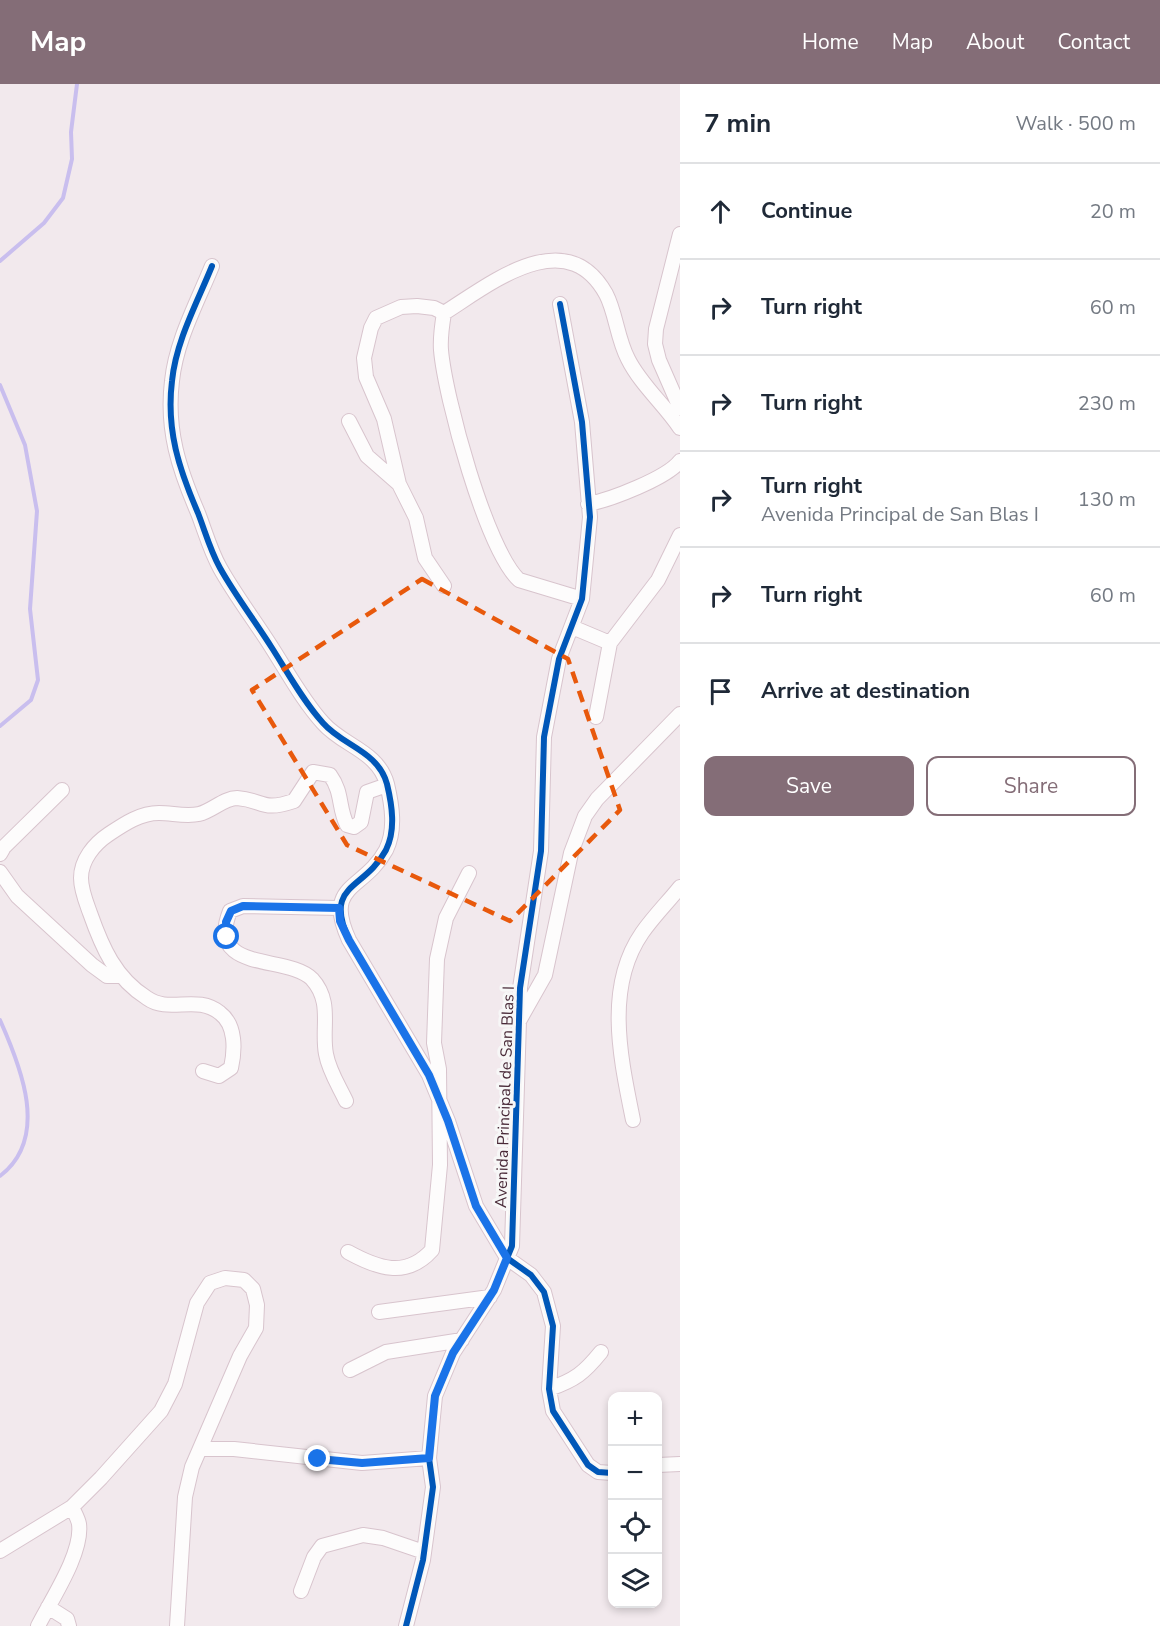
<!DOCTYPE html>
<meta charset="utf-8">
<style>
body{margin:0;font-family:"Nunito Sans",sans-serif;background:#f2f2f3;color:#1f2937}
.controls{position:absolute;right:18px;bottom:18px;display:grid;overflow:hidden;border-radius:12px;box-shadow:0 3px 9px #0003}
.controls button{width:54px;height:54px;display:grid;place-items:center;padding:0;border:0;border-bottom:2px solid #e0e1e3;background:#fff;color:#1f2937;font:30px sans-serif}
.stop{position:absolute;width:18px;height:18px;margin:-14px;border:4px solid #1a73e8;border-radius:50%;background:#fff}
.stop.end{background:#1a73e8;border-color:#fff;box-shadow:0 2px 6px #0008}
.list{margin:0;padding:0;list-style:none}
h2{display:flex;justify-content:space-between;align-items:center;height:78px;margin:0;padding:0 24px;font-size:26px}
h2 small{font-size:20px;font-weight:400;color:#747a83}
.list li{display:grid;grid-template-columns:39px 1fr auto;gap:18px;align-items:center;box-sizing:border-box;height:96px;padding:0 24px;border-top:2px solid #e0e1e3}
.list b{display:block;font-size:22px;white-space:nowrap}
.list p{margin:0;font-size:20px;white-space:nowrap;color:#747a83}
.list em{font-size:20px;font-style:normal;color:#747a83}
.actions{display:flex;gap:12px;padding:18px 24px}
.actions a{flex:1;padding:14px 0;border:2px solid #846d77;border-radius:12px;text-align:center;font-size:21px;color:#846d77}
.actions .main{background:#846d77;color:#fff}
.icon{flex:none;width:33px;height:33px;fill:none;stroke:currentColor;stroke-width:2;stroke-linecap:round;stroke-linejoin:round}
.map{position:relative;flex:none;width:680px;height:1542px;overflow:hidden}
header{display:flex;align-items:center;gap:36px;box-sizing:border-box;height:84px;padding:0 30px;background:#846d77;color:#fff}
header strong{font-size:28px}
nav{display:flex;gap:33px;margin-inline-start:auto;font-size:21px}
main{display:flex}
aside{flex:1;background:#fff}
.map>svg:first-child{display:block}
</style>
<header>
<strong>Map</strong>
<nav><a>Home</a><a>Map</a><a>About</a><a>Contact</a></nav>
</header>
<main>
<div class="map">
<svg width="680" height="1542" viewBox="0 0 680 1542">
<rect width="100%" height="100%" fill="#f2e9ed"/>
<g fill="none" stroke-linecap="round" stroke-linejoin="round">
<!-- stream -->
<path stroke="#c9beee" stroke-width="4" d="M 0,177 L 44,139 L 63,114 L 72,75 L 71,48 L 77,0
M 0,301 L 25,361 L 37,427 L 30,525 L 38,596 L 31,616 L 0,642
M 0,936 C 21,983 50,1054 0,1092"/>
<!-- minor casing -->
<g stroke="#d8c4cd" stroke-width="16">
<path id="minor" d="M 680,150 L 656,245 L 655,260 L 659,276 L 680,324
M 212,182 C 197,219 176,257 172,297 C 166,346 179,385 198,429 C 205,447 210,466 220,484 C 235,511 255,537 272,564 C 288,589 303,617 323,639 C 343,662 378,667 387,700 C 392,721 396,746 386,766 C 364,807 323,799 349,856 L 429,991 L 448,1037 L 476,1122 L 507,1174 L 531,1191 L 544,1208 L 553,1242 L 549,1305 L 553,1327 L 588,1381 L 598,1388 L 612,1389
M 349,337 L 367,372 L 399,400
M 588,420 C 610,416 667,394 680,377
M 444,502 L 425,474 L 416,434 L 399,400 L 384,335 L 366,293 L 364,274 L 371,244 L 376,234 L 401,223 L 417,222 L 434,224 L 444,229
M 582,515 L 519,496 C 486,465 445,313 441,266 C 440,253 442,241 444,229 C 490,200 566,138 606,210 C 616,229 617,254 628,275 C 641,301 664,320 680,344
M 572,543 L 610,559
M 596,633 L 610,559 L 658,496 L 680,451
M 0,770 L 4,763 L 62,706
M 0,788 L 17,812 L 92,881 L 107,892 L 122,892
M 339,824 L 243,822 L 230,827 C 205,890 288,870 312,895 C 333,918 321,944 326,970 C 329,987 339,1002 346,1017
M 519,937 L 545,891 L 571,769 L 585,732 L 597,715 L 680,630
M 203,987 L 219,992 L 231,984 C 235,966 236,941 220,929 C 197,910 169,930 147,914 C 115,894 102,863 90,829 C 86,818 81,806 81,794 C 81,776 94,760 109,750 C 124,740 140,729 159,729 C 172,729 186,733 199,730 C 212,727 224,714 237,714 C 264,716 261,728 294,717 L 313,688 L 330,691 C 343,709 338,723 347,741 L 354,743 L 361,738 L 367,708 L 387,701
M 633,1036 C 621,976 604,904 642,849 C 653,833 668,818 680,803
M 348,1168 C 377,1184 406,1195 432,1166 L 440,1081 L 439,985 L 434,959 L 437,875 L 446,834 L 469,789
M 379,1228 L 490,1213
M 350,1286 L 386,1268 L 462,1256
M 549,1305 C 575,1296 584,1289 601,1268
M 200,1365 L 234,1365 L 362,1379 L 429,1374
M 658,1381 L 680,1380
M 0,1467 L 72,1423 L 101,1394 L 161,1327 L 175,1300 L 197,1219 L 210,1199 L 225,1194 L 244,1196 L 253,1205 L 257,1221 L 256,1244 L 240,1272 L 192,1383 L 185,1413 L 177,1542
M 301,1507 L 314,1473 L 322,1462 L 363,1451 L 383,1454 L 424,1468
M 48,1523 L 67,1535 L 69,1542
M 38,1542 C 51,1516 83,1469 79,1440 C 78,1434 74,1428 72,1423
M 406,1542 L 423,1476 L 433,1403 L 429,1374 L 435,1312 L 453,1269 L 494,1206 L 512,1162 L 520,904 L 541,767 L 544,653 L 559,575 L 582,515 L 590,433 L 582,338 L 560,220"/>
</g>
<!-- minor -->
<use href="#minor" stroke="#fdfcfc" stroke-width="14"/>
<!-- cycleway casing -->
<g stroke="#f7f7f7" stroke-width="10">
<path id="cycleway" d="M 212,182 C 197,219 176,257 172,297 C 166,346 179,385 198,429 C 205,447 210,466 220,484 C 235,511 255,537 272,564 C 288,589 303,617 323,639 C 343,662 378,667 387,700 C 392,721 396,746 386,766 C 364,807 323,799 349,856 L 429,991 L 448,1037 L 476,1122 L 507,1174 L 531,1191 L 544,1208 L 553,1242 L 549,1305 L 553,1327 L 588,1381 L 598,1388 L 612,1389
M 406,1542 L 423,1476 L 433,1403 L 429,1374 L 435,1312 L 453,1269 L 494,1206 L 512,1162 L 520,904 L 541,767 L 544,653 L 559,575 L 582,515 L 590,433 L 582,338 L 560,220"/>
</g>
<!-- cycleway -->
<use href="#cycleway" stroke="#0057b8" stroke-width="6"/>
</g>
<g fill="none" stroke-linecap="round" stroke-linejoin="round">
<!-- route -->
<path stroke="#1a73e8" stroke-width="8" d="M 227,853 L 226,838 L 231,827 L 243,822 L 339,824 L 340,837 L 349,856 L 429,991 L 448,1037 L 476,1122 L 507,1174 L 494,1206 L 453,1269 L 435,1312 L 429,1374 L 362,1379 L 318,1375"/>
</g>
<!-- marked area -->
<path fill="none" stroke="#e8590c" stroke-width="4.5" stroke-dasharray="12 8" stroke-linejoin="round" d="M 422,495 L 568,575 L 620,726 L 510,837 L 347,761 L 252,606 Z"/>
<g text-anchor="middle" stroke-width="6" stroke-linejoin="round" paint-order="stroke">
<!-- street labels -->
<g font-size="16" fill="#492a38" stroke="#f7f7f7">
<text transform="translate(504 1013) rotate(-88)" y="6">Avenida Principal de San Blas I</text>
</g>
</g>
</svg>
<div class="controls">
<button>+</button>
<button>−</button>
<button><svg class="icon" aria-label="locate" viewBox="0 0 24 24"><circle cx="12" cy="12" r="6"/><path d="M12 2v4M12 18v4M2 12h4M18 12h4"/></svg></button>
<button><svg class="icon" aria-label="layers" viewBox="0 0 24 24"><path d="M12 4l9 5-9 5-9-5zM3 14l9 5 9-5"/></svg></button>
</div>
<div class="stop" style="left:227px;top:853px"></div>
<div class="stop end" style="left:318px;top:1375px"></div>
</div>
<aside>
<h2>7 min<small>Walk · 500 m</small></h2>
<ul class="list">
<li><svg class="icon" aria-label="ahead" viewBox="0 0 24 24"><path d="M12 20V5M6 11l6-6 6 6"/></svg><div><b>Continue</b></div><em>20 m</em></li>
<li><svg class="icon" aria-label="right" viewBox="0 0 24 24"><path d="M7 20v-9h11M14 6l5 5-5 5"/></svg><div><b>Turn right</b></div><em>60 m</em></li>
<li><svg class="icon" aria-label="right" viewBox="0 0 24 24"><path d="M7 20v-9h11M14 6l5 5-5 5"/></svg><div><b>Turn right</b></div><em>230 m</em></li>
<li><svg class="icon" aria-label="right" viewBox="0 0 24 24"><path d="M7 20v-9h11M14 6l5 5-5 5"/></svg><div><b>Turn right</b><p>Avenida Principal de San Blas I</p></div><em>130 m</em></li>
<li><svg class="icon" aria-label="right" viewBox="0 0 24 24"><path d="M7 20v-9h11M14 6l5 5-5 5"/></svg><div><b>Turn right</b></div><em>60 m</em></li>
<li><svg class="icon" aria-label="arrive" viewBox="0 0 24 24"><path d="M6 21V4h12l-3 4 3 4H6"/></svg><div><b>Arrive at destination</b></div></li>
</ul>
<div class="actions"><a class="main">Save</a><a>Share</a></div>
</aside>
</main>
